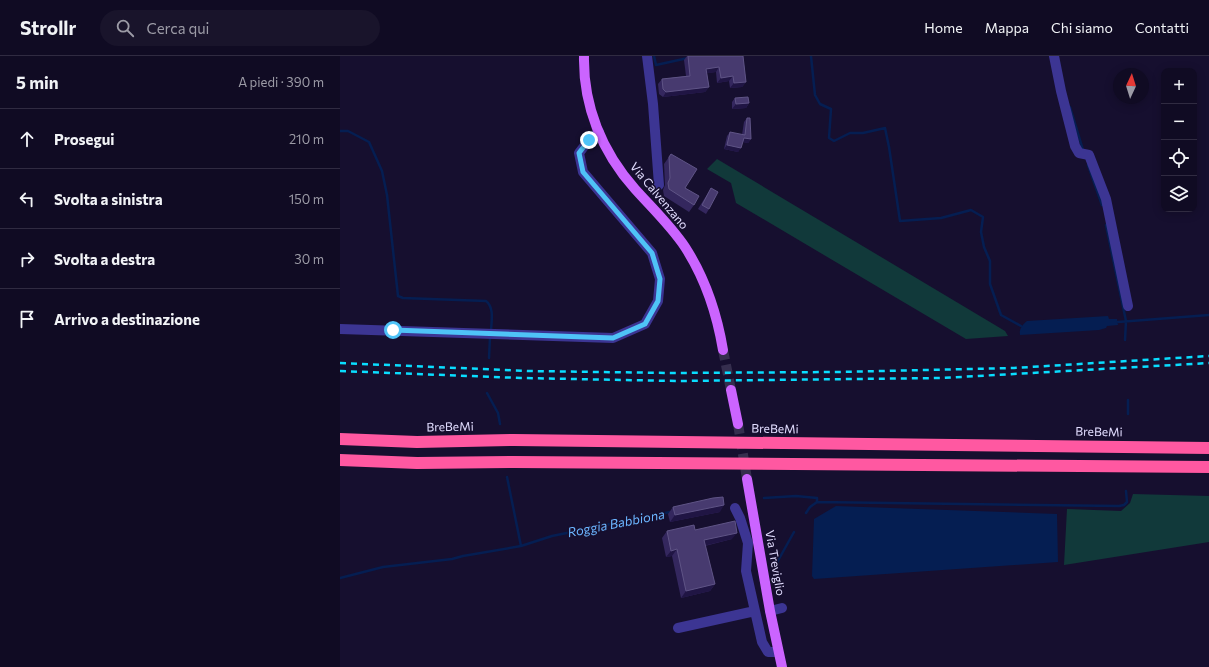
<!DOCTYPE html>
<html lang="it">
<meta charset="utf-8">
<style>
body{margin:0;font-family:Commissioner,sans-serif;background:#19142b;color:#f1f3f6}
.controls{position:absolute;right:12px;top:12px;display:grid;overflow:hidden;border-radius:8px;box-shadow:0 2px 10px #0003}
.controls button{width:36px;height:36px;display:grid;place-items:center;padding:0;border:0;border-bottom:1px solid #302b41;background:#100b23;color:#f1f3f6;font:20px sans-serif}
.compass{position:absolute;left:773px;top:12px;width:36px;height:36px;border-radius:50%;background:#100b23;box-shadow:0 2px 10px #0003;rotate:4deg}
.stop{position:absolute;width:12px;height:12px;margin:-9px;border:3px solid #4fc3f7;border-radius:50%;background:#fff}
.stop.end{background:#4fc3f7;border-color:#fff;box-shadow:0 1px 4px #0008}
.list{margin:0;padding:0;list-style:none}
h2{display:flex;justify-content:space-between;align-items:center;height:52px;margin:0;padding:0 16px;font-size:17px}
h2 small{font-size:13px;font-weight:400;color:#9c9ba6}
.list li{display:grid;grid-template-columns:26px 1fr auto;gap:12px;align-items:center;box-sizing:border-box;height:60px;padding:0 16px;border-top:1px solid #302b41}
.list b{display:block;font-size:15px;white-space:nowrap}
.list em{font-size:13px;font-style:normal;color:#9c9ba6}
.icon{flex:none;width:22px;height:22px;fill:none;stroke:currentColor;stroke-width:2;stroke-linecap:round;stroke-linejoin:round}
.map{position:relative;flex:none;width:869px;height:611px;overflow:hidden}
header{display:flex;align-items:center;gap:24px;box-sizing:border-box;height:56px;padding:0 20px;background:#100b23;border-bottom:1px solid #302b41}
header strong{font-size:19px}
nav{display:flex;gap:22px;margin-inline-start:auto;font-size:14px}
.search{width:280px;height:36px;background:#19142b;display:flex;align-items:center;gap:10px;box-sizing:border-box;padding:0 14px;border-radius:22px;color:#9c9ba6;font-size:15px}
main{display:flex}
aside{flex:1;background:#100b23}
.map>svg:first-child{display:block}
</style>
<header>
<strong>Strollr</strong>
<div class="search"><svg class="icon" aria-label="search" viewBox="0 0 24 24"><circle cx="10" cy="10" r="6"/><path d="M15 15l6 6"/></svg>Cerca qui</div>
<nav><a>Home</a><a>Mappa</a><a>Chi siamo</a><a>Contatti</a></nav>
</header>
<main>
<aside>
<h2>5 min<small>A piedi · 390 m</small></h2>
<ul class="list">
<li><svg class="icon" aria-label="ahead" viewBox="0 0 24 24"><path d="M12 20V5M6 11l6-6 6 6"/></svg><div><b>Prosegui</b></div><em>210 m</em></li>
<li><svg class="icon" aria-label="left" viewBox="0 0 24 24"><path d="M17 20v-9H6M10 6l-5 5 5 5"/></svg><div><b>Svolta a sinistra</b></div><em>150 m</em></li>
<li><svg class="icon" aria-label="right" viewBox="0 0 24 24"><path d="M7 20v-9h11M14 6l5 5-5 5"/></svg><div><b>Svolta a destra</b></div><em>30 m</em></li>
<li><svg class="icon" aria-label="arrive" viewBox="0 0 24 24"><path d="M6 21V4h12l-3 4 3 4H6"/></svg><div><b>Arrivo a destinazione</b></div></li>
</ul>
</aside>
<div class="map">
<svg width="869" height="611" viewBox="0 0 869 611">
<rect width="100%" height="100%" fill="#160f2f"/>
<!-- green -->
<path fill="#11393a" d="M 377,103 L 665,275 L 668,280 L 626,283 L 396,147 L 391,127 L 367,113 Z
M 793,438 L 869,440 L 869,486 L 724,509 L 727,453 L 781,455 L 790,447 Z"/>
<!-- water -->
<path fill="#051e52" d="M 768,260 L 769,263 L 777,263 L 778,269 L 767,270 L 766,272 L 759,274 L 680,279 C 679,273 682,269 687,265 Z
M 496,450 L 717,458 L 718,506 L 474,523 L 472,520 L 474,463 Z"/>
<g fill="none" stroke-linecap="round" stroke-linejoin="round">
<!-- stream -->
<path stroke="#051e52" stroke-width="2.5" d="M 314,0 L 316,9 L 348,2
M 471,0 L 475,39 L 480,48 L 491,53 L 489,82 L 494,85 L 510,77 L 523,77 L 545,72 L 549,91 L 560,165 L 601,162 L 631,154 L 643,161 L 641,176 L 644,191 L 650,205 L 650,228 L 661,259 L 681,270
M 730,51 L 743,94
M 0,75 L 8,75 L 29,86 L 42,115 L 47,139 L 58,240 L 63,242 L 146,245 C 155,252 151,267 151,276
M 748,109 L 762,149
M 766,169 L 786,265 L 785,284
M 778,266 L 869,259
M 149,302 L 150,281
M 147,337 L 158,357 L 160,368
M 788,344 L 788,358
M 167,421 L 181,490
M 424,442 L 456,440 L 477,442 L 477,446
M 466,457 L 470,451 L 477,446 L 779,450 L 784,449 L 787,446 L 786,435
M 435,510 L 454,476
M 0,522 L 43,511 L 112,503 L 123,500 L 181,490 L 212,480 L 330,456"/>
<!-- major-tunnel -->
<path stroke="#352e4e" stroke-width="10" stroke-dasharray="10 5" stroke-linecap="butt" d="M 383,294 L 391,334
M 398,368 L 407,423"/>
<!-- minor -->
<path stroke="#3c3593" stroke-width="10" d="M 307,0 L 313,48 L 319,129
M 714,0 L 721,35 L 735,90 L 739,97 L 749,99 L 766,143 L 788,250
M 0,273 L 273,282 L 305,268 L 318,245 L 320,223 L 312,197 L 243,116 L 239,97 L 249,84 L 259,76
M 395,452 L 400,462 L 408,487 L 406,515 L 415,555
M 430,555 L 442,552
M 338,572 L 415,555 L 422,586 L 428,596 L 438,596"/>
<!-- major -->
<path stroke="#cb64ff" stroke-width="10" d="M 244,0 C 243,50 262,96 295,133 C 312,152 331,170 345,191 C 365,222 377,258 383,294
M 391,334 L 398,368
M 407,423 L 430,555 L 442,611"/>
<!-- highway -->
<path stroke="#ff58a1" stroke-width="12" d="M 0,383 L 77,386 L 174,384 L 869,392
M 0,404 L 77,407 L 174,406 L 869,411"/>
<!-- rail -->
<path stroke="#09ddff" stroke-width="2.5" stroke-dasharray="6 5" stroke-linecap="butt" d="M 0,307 L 189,315 L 330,317 L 498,316 L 674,312 L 869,300
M 0,315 L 181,322 L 337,325 L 602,322 L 869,307"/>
</g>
<!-- wall -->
<path fill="#34275e" d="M 347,0 L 403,0 L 406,26 L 402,31 L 390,32 L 389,25 L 377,27 L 376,16 L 367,17 L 369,31 L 365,36 L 323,41 L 319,38 L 318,28 L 322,23 L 346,20 L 344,4 Z
M 395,42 L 409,47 L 406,52 L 392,53 L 392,46 Z
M 407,62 L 411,83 L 408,87 L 403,86 L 398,96 L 384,93 L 387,80 L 390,76 L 402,79 L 404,66 Z
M 331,98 L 345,132 L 354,149 L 349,156 L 324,140 L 323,134 L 325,129 L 324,108 Z
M 371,132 L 369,153 L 366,158 L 358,153 Z
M 333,451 L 380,456 L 330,466 L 328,458 Z
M 355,474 L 392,483 L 365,490 L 375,528 L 370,535 L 341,542 L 332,500 L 326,501 L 322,482 L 327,475 Z"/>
<!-- shaded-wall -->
<path fill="#201544" d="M 379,11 L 376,16 L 363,18 L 366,13 Z
M 393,20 L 389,25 L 377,27 L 381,22 Z
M 406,26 L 402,31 L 390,32 L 394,27 Z
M 369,31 L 365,36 L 323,41 L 326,36 Z
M 409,47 L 406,52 L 392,53 L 396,48 Z
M 404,82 L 411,83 L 408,87 L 401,86 Z
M 387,89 L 401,92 L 398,96 L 384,93 Z
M 384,449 L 380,456 L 330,466 L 335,459 Z
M 397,477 L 392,483 L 359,491 L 364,484 Z
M 337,493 L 332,500 L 326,501 L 331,495 Z
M 375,528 L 370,535 L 341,542 L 346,535 Z"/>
<!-- building -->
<path fill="#473a6f" stroke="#5f5486" d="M 348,0 L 403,0 L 406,26 L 394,27 L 393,20 L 381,22 L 379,11 L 366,13 L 369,31 L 326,36 L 323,33 L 322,23 L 350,20 Z
M 408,41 L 409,47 L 396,48 L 395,42 Z
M 407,62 L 410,62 L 411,83 L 404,82 L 401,92 L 387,89 L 390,76 L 405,79 Z
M 331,98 L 357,113 L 345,132 L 359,140 L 354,149 L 329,133 L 328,127 L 330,122 L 329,101 Z
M 371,132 L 378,136 L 369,153 L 362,149 Z
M 383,441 L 384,449 L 335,459 L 333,451 L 373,442 Z
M 395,465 L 397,477 L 364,484 L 375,528 L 346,535 L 337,493 L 331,495 L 327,475 L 354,469 L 355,474 Z"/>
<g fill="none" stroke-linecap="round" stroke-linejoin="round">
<!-- route -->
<path stroke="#4fc3f7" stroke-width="5" d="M 53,274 L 273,282 L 305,268 L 318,245 L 320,223 L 312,197 L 243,116 L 239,97 L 249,84"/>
</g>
<g text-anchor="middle" stroke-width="3" stroke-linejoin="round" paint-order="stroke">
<!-- street labels -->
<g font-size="12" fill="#e2ddff" stroke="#160f2f">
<text transform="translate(319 140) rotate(50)" y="4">Via Calvenzano</text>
<text transform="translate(110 371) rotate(-1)" y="4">BreBeMi</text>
<text transform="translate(435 373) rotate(1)" y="4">BreBeMi</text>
<text transform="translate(759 376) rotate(1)" y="4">BreBeMi</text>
<text transform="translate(435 507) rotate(80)" y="4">Via Treviglio</text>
</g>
<!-- water labels -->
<g font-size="13" font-style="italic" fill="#6bb5ff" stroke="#160f2f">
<text transform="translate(276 467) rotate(-11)" y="5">Roggia Babbiona</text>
</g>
</g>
</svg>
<div class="controls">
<button>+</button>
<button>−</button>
<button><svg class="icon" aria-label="locate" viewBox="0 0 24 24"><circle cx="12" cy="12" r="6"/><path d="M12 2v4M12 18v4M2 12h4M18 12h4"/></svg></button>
<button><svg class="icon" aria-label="layers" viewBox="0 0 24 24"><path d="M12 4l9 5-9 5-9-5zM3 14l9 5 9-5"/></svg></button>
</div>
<svg class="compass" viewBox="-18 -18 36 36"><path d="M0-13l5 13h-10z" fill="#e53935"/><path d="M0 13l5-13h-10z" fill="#9c9ba6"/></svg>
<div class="stop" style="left:53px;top:274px"></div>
<div class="stop end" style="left:249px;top:84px"></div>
</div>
</main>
